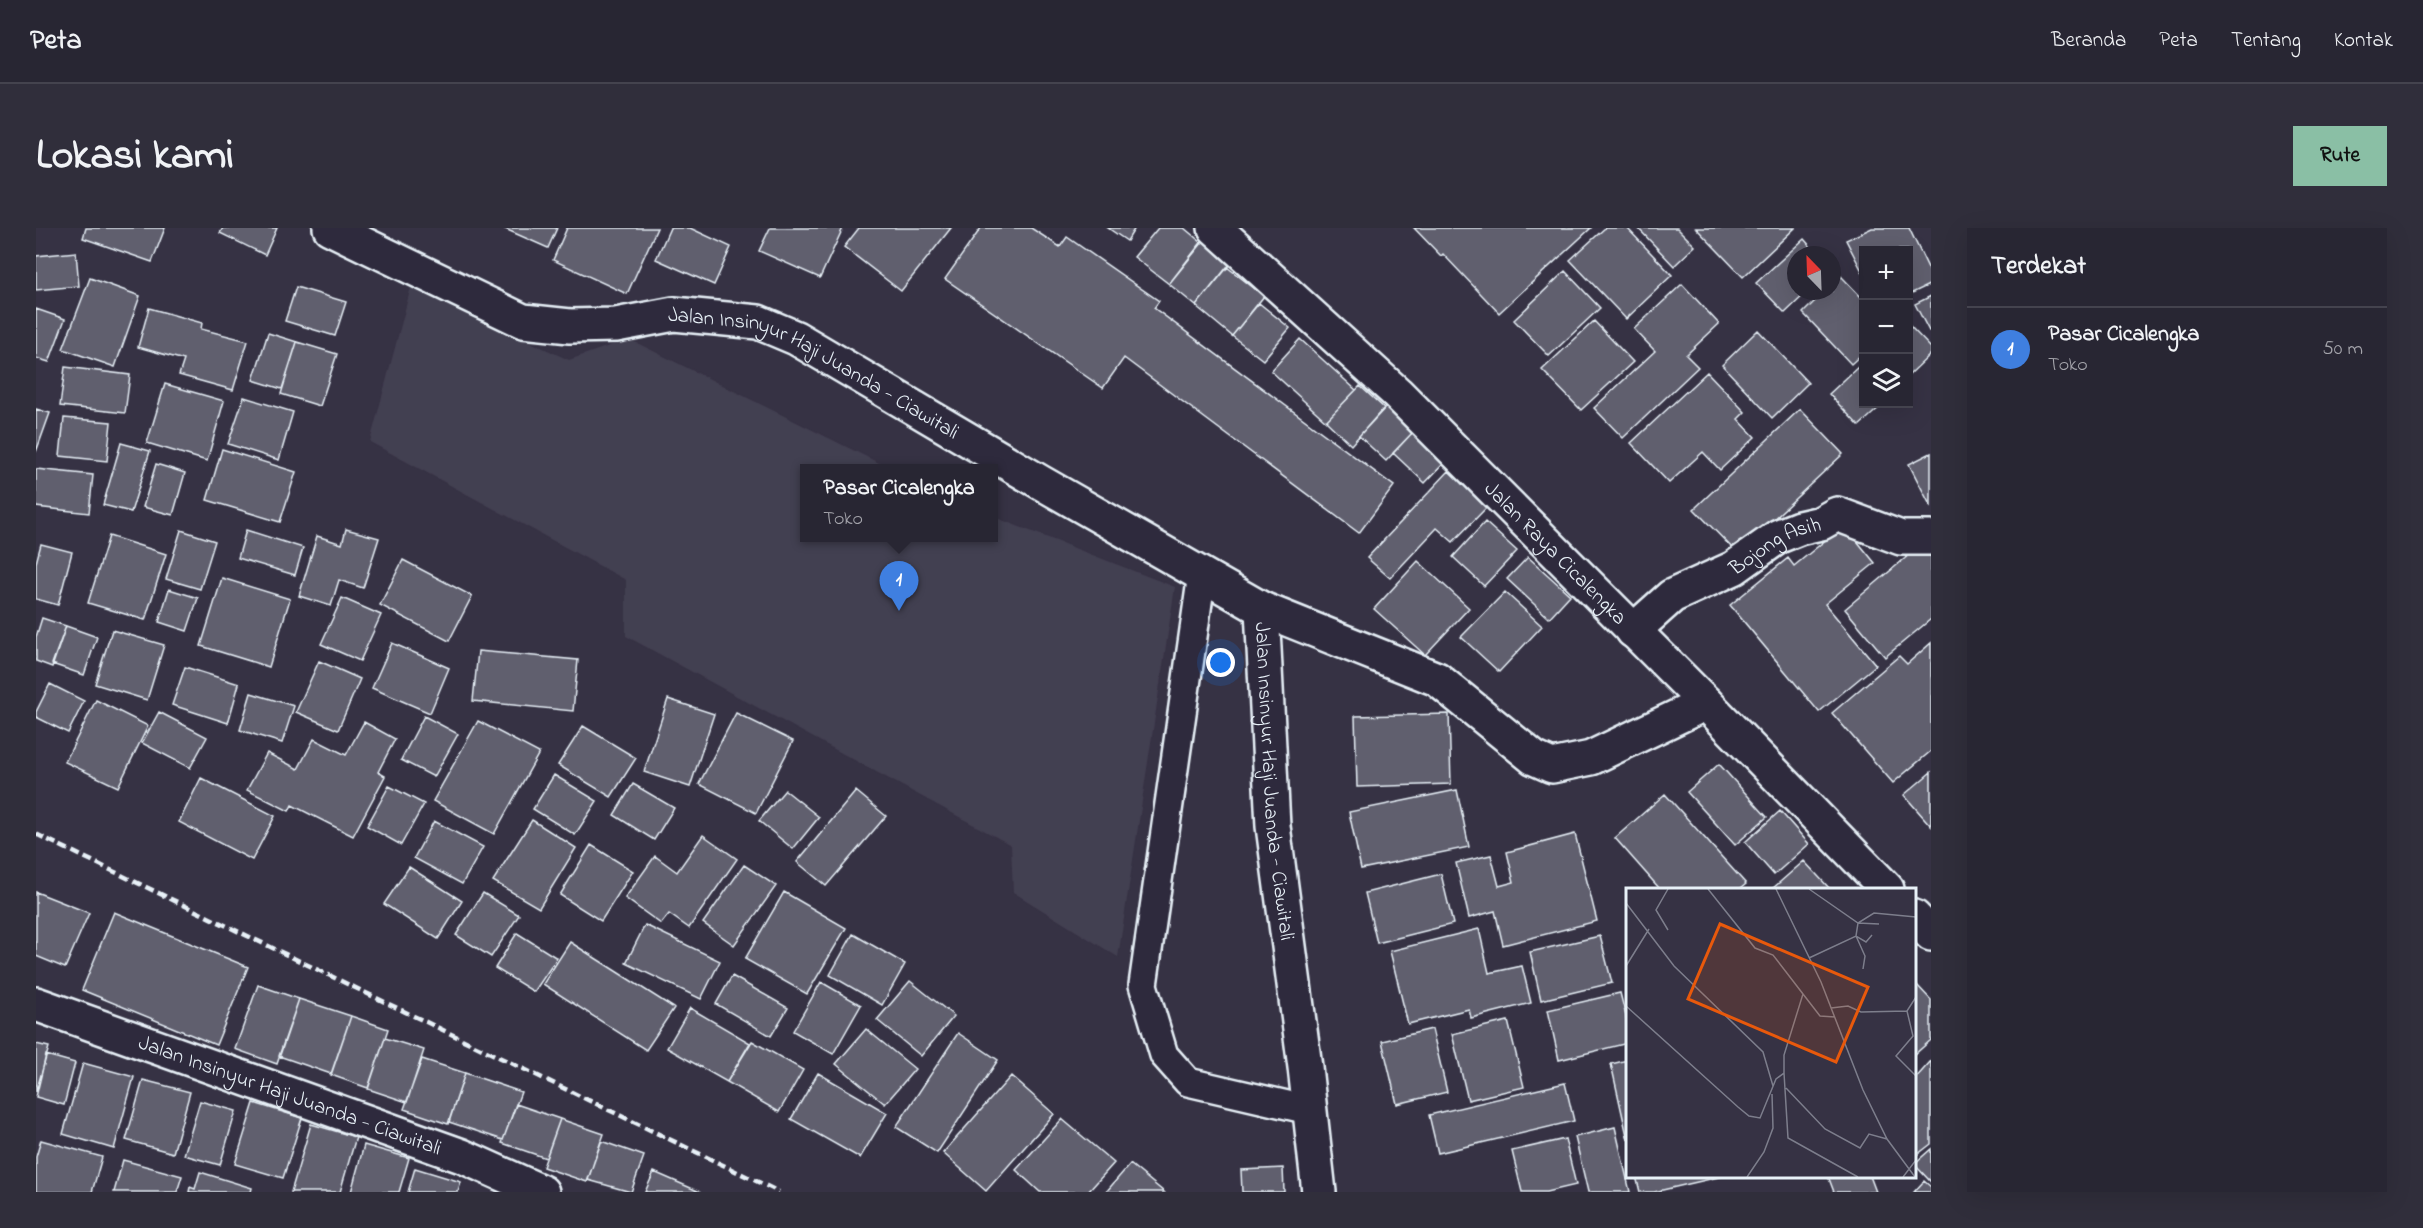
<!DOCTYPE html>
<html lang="id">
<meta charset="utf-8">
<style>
body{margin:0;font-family:"Indie Flower",sans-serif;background:#302e3b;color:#f1f3f6}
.controls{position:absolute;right:18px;top:18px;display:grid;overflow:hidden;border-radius:0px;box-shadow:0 6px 24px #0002}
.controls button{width:54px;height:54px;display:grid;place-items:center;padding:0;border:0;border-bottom:2px solid #44434e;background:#282633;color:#f1f3f6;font:30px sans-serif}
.compass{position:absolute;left:1751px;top:18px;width:54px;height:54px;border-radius:50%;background:#282633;box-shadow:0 6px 24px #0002;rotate:337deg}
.you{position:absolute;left:1185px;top:435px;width:21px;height:21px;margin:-15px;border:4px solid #fff;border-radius:50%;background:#1a73e8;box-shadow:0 0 0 9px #1a73e833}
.badge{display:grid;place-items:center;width:39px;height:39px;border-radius:50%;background:#8abfa5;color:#fff;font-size:20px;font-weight:700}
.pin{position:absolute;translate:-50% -50px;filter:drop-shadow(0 2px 3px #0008)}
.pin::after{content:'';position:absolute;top:32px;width:21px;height:18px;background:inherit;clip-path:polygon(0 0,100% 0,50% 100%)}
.popup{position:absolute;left:764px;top:236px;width:198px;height:78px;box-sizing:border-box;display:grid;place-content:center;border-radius:0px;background:#282633;filter:drop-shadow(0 2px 4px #0005);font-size:20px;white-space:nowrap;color:#a5a5ac}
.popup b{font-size:22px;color:#f1f3f6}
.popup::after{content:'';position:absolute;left:50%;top:100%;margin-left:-12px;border:12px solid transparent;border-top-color:#282633}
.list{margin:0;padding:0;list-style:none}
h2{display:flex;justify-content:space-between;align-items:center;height:78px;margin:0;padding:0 24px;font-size:26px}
h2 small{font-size:20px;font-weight:400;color:#a5a5ac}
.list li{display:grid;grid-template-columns:39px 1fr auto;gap:18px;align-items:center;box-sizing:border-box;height:84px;padding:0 24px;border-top:2px solid #44434e}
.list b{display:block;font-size:22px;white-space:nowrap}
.list p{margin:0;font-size:20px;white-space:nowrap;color:#a5a5ac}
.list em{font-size:20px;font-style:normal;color:#a5a5ac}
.icon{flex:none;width:33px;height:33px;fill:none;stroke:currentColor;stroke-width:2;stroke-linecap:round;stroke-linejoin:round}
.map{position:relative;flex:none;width:1895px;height:964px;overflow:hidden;border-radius:0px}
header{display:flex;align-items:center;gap:36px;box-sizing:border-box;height:84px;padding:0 30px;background:#282633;border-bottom:2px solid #44434e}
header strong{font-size:28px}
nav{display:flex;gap:33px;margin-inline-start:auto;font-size:21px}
.intro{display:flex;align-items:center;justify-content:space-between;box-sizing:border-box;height:144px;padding:0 36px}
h1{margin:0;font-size:42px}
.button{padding:15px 27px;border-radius:0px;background:#8abfa5;color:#111;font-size:21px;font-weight:700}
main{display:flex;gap:36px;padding:0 36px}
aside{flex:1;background:#282633;border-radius:0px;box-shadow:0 6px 24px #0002}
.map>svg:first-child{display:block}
</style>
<header>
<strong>Peta</strong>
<nav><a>Beranda</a><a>Peta</a><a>Tentang</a><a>Kontak</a></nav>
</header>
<div class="intro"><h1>Lokasi kami</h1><a class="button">Rute</a></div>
<main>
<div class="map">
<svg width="1895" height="964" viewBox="0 0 1895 964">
<rect width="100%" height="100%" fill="#363244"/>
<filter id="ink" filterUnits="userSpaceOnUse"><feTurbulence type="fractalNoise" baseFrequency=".0167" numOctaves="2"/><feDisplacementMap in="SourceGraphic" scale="12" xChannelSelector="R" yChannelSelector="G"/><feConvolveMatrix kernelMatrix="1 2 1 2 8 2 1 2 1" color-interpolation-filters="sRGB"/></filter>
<g filter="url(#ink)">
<!-- built -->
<path fill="#433f51" d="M 375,59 L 533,132 L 593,111 L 853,240 L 768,240 L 768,310 L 958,310 L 958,289 L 1139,359 L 1082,729 L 977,664 L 975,617 L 590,408 L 590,352 L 334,214 Z"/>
<!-- building -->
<path fill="#605e6e" stroke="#e8f1f8" stroke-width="1.5" d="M 50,0 L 129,0 L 116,34 L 47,10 Z
M 187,0 L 241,0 L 229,27 L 184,5 Z
M 467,0 L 521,0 L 512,20 Z
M 531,0 L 621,0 L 591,66 L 517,32 Z
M 634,0 L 654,0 L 695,19 L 678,57 L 620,31 Z
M 734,0 L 807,0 L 784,50 L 723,23 Z
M 823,0 L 915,0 L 865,63 L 808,19 Z
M 945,0 L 995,0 L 1024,19 L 1031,9 L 1123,73 L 1118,80 L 1358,258 L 1323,305 L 1088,130 L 1067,160 L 909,51 Z
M 1072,0 L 1099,0 L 1091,13 Z
M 1122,0 L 1148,0 L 1166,15 L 1133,56 L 1098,29 Z
M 1378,0 L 1555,0 L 1463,85 L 1407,26 L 1405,28 Z
M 1569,0 L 1591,0 L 1636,47 L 1590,91 L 1534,32 Z
M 1602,0 L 1641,0 L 1659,18 L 1638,38 Z
M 1660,0 L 1759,0 L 1707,49 Z
M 1836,0 L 1873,0 L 1895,46 L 1895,56 L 1872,67 L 1872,22 L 1828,22 L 1828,47 L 1810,12 Z
M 1768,11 L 1782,27 L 1760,27 L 1760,63 L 1772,63 L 1749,85 L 1720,55 Z
M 1167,12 L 1195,35 L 1160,78 L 1133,56 Z
M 40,24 L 43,58 L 0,62 L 0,28 Z
M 1191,39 L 1228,68 L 1196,108 L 1160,78 Z
M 1529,43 L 1564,80 L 1513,128 L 1478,92 Z
M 1805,48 L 1828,72 L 1828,124 L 1815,136 L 1767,85 L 1789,63 L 1796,63 L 1796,57 Z
M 54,50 L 104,68 L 79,139 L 27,121 Z
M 1646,56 L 1683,96 L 1650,127 L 1662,139 L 1587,210 L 1558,180 L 1619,123 L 1598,101 Z
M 260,59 L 310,74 L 299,108 L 249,93 Z
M 1895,68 L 1895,102 L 1893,103 L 1879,76 Z
M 1223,75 L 1254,100 L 1227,132 L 1196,108 Z
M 113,80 L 166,95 L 165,101 L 212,113 L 197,162 L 143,147 L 148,132 L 102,119 Z
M 0,81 L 29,91 L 13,134 L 0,130 Z
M 1558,93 L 1597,134 L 1545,182 L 1506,142 Z
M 1872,96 L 1895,120 L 1895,126 L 1872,148 Z
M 1722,102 L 1772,155 L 1736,190 L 1686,137 Z
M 232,105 L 261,114 L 246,161 L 217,152 Z
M 1264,111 L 1320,162 L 1290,193 L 1235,143 Z
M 261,114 L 301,126 L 284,178 L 245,166 Z
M 29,139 L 94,147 L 89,185 L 24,178 Z
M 1822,139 L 1828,145 L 1828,176 L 1847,176 L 1823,198 L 1793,166 Z
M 1671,144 L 1709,184 L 1702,191 L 1719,209 L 1684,242 L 1667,224 L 1633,255 L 1595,215 Z
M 129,156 L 188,173 L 171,233 L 111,215 Z
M 1324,158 L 1348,180 L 1315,217 L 1290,193 Z
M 208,169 L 257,184 L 243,232 L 192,216 Z
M 1350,179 L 1377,204 L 1350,233 L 1323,208 Z
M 0,181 L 14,185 L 0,224 Z
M 1764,181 L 1807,226 L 1701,325 L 1658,281 Z
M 28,190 L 75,194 L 71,233 L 24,228 Z
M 1378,203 L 1410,233 L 1389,255 L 1357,225 Z
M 85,215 L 114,223 L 95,284 L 67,277 Z
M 186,221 L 260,244 L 244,294 L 171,272 Z
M 1895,225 L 1895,279 L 1873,236 Z
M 120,236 L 149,245 L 137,287 L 107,279 Z
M 0,241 L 57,247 L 53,285 L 0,279 Z
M 1413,243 L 1452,278 L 1417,314 L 1401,300 L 1354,350 L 1331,330 Z
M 1449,294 L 1481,323 L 1448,358 L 1417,329 Z
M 1808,297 L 1839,335 L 1789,376 L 1840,437 L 1783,484 L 1694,377 L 1752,330 L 1758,338 Z
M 310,301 L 343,310 L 327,360 L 303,352 L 295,378 L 263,368 L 281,308 L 306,316 Z
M 145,302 L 179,313 L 164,361 L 130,351 Z
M 210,302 L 267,320 L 259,347 L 202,330 Z
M 73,308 L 130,326 L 109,392 L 52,375 Z
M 5,316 L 36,324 L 22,377 L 0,371 L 0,335 Z
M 1886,316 L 1895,326 L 1895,391 L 1849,429 L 1809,381 Z
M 1492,329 L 1534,367 L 1513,390 L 1471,351 Z
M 367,332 L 436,368 L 413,413 L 344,377 Z
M 1382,333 L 1433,380 L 1389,427 L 1338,381 Z
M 186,350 L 254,371 L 233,439 L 165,418 Z
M 133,361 L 162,370 L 151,403 L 123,394 Z
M 1469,364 L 1506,398 L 1463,444 L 1425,409 Z
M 306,370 L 345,387 L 324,433 L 285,416 Z
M 6,390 L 30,398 L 16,439 L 0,433 L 0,409 Z
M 30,398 L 61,409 L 48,447 L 16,436 Z
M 76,402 L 128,417 L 111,472 L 59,456 Z
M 356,415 L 413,440 L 394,485 L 336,460 Z
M 1895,415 L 1895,523 L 1857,555 L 1796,485 L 1863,428 L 1871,436 Z
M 442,423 L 542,432 L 537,483 L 437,473 Z
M 283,433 L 324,451 L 302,502 L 260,484 Z
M 149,439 L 203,456 L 192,495 L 136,477 Z
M 14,456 L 48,473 L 32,505 L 0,489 L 0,484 Z
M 215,465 L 258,478 L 246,515 L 204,502 Z
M 632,471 L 678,486 L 654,559 L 608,544 Z
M 60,472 L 112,498 L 82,559 L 29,534 Z
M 123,484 L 171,509 L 154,540 L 106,515 Z
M 700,485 L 757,513 L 720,585 L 663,556 Z
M 1413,486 L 1415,556 L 1321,559 L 1319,488 Z
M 388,488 L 422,506 L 398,549 L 365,532 Z
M 442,493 L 503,525 L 458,606 L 397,573 Z
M 328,494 L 359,511 L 342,544 L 349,548 L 317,608 L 256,577 L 253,583 L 211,562 L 231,525 L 262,541 L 278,511 L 310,527 Z
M 547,498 L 600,530 L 575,569 L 522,537 Z
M 1683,536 L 1731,589 L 1699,617 L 1651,564 Z
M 1895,544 L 1895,598 L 1868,567 Z
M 518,547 L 561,573 L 539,607 L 497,581 Z
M 165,550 L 239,588 L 216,632 L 143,594 Z
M 597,556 L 638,580 L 618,612 L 578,587 Z
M 353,558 L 388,576 L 365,617 L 331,598 Z
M 749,562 L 783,589 L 757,621 L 723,593 Z
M 1421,562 L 1433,619 L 1325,641 L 1313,584 Z
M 820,563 L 850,588 L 790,658 L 761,634 Z
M 1629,566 L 1710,656 L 1704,661 L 1624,661 L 1579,610 Z
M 1744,583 L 1773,616 L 1738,647 L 1709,614 Z
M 496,592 L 540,620 L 503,680 L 457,653 Z
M 398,593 L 447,619 L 426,656 L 378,630 Z
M 1539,606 L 1561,693 L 1467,717 L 1459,683 L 1433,690 L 1420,635 L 1455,627 L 1463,658 L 1478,654 L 1471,624 Z
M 667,607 L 701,631 L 653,700 L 633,686 L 625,696 L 589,670 L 619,628 L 641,644 Z
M 555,617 L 597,643 L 565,693 L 524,667 Z
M 1768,633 L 1794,661 L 1736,661 Z
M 708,637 L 740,658 L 698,717 L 667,695 Z
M 373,639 L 426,673 L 402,711 L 348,676 Z
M 1405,646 L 1417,696 L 1341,715 L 1329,665 Z
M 0,664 L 53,685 L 29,740 L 0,728 Z
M 748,664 L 810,700 L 771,766 L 709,731 Z
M 447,665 L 483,687 L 455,729 L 420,707 Z
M 78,684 L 212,739 L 180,817 L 46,762 Z
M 609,697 L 684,733 L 665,771 L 590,735 Z
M 1443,701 L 1453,745 L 1486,738 L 1495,775 L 1435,790 L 1433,781 L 1372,796 L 1354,723 Z
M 481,705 L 521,730 L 498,764 L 459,740 Z
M 817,706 L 869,736 L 846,777 L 794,747 Z
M 1564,708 L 1576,755 L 1505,772 L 1494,724 Z
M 534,714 L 638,780 L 610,822 L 507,756 Z
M 696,748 L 752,780 L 735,808 L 680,776 Z
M 874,753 L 918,788 L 885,828 L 841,792 Z
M 785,754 L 825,777 L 797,826 L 757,803 Z
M 1880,756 L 1895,772 L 1895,812 L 1878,827 Z
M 222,757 L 263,771 L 241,836 L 199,821 Z
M 1584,765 L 1592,796 L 1592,815 L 1523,832 L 1512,782 Z
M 263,771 L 315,788 L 295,846 L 243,828 Z
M 654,780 L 714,815 L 691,854 L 631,820 Z
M 315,788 L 352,801 L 332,860 L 295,847 Z
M 1472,793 L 1488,859 L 1432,872 L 1416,806 Z
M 830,801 L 879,841 L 849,876 L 800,836 Z
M 1396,801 L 1411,864 L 1361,876 L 1346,813 Z
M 922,805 L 962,832 L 901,925 L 860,899 Z
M 349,810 L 388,822 L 371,874 L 332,861 Z
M 716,813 L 767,842 L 743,884 L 691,854 Z
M 0,816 L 13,819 L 0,864 Z
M 10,827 L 39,835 L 28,877 L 0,869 Z
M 386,831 L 429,845 L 412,896 L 368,881 Z
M 1592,832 L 1592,912 L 1575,836 Z
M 1895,833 L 1895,916 L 1882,926 L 1878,922 L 1878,852 Z
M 47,835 L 98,849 L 78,921 L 27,906 Z
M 429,845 L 485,864 L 467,912 L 413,894 Z
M 782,845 L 851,885 L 824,930 L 755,891 Z
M 975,848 L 1018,886 L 950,963 L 907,925 Z
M 107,852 L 154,864 L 137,925 L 90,912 Z
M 1529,855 L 1538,893 L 1402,925 L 1393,887 Z
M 164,873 L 200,883 L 184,937 L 148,927 Z
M 218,875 L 266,890 L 247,950 L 199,936 Z
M 480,876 L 524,891 L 510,930 L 466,915 Z
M 524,891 L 568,906 L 551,954 L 507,939 Z
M 1026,891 L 1078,935 L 1052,964 L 1004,964 L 980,942 Z
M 275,896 L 320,909 L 304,964 L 255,964 Z
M 1579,899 L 1594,964 L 1552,964 L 1539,909 Z
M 1529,911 L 1540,957 L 1510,964 L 1486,964 L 1476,923 Z
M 5,912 L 66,929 L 56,964 L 0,964 L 0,929 Z
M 565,913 L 608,928 L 595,964 L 552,952 Z
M 328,917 L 373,930 L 363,964 L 315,964 Z
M 1895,921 L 1895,954 L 1878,936 Z
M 87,932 L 146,948 L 141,964 L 78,964 Z
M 1094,936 L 1128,964 L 1070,964 Z
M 379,940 L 425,954 L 422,964 L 372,964 Z
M 1247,940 L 1248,964 L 1206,964 L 1205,942 Z
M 164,944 L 216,960 L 215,964 L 153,964 L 154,959 L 159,961 Z
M 618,944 L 664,964 L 609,964 Z
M 1600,948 L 1687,948 L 1618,964 L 1604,964 Z
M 1792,948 L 1834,948 L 1840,964 L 1798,964 Z
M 1888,953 L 1895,959 L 1895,964 L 1878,964 Z"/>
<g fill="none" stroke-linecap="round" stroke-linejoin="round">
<!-- lane casing -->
<g stroke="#e8f1f8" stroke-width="32">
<path id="lane" d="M 1166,346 L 1107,757 L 1128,827 L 1152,854 L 1273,882"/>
</g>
<!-- street casing -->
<g stroke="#e8f1f8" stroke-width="38">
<g id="street">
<path id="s1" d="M 1597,403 L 1636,368 L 1698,340 L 1743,308 L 1763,300 L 1785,295 L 1801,286 L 1865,310 L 1895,310"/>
</g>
</g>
<!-- secondary casing -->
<g stroke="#e8f1f8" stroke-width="38">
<g id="secondary">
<path id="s2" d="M 294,0 L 487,93 L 534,98 L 580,97 L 638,86 L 722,94 L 760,110 L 1004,254 L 1226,381 L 1237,598 L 1269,839 L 1283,964"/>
<path id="s3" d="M 1179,0 L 1361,165 L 1670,475 L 1851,661"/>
<path d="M 1226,381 L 1401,451 L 1498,530 L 1516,538 L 1555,530 L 1670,475"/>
<path d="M 1878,689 L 1895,706"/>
<path id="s4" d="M 0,776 L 426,928 L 506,964"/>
</g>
</g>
<!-- lane -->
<use href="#lane" stroke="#2f2a3d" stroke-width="27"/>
<!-- street -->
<use href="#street" stroke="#2f2a3d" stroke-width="33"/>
<!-- secondary -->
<use href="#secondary" stroke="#2f2a3d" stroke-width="33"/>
<!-- rail -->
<path stroke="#e8f1f8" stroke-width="4.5" stroke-dasharray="9 4.5" stroke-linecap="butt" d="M 0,606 L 743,964"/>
</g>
</g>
<g text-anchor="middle" stroke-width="5" stroke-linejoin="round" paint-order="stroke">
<!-- street labels -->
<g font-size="21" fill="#e8f1f8" stroke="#2f2a3d">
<text dy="7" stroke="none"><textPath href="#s2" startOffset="520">Jalan Insinyur Haji Juanda - Ciawitali</textPath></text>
<text dy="7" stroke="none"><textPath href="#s1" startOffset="168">Bojong Asih</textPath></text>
<text dy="7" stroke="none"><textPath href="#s3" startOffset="471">Jalan Raya Cicalengka</textPath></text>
<text dy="7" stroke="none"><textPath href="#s2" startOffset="1204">Jalan Insinyur Haji Juanda - Ciawitali</textPath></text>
<text dy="7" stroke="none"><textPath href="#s4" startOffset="270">Jalan Insinyur Haji Juanda - Ciawitali</textPath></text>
</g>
</g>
<!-- overview -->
<g transform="translate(1590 660)">
<rect width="290" height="290" fill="#363244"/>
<path fill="none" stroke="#7d7e8c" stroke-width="1.5" d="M 42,1 L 30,22 L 42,42M 150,1 L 195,94 L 237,202 L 261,251 L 289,289M 183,1 L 232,35 L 253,36M 0,15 L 48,78 L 137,164 L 147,198M 183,70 L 230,48 L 240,54 L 246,47M 0,78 L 23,41M 237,81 L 239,68 L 230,48 L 232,35 L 248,25 L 290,29M 177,106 L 194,128 L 209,129M 0,118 L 112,219 L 123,228 L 134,230 L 150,191 L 158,185 L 158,167 L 177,106 L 147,67 L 129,60 L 82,1M 205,120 L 222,118 L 235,124 L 281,123 L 290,109M 281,123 L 287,148 L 270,168 L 290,188M 158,185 L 162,250 L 232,289M 160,200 L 199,241 L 234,260 L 243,246 L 261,251M 121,289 L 138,264 L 147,240 L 146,206M 277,289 L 290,272"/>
<path fill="#e8590c" fill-opacity="0.15" stroke="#e8590c" stroke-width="3" d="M 94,36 L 242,99 L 210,174 L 62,111 Z"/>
<rect width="290" height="290" fill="none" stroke="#e8f1f8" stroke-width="3"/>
</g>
</svg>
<div class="controls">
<button>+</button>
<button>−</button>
<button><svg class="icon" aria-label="layers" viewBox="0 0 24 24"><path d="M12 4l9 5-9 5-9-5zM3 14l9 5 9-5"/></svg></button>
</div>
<svg class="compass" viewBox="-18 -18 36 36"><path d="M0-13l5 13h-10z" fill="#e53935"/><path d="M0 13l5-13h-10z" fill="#a5a5ac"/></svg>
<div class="you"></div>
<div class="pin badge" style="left:863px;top:383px;background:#3f7fe0">1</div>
<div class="popup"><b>Pasar Cicalengka</b>Toko</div>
</div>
<aside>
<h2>Terdekat<small></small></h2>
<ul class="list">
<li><span class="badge" style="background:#3f7fe0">1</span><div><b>Pasar Cicalengka</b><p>Toko</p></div><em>50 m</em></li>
</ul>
</aside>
</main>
